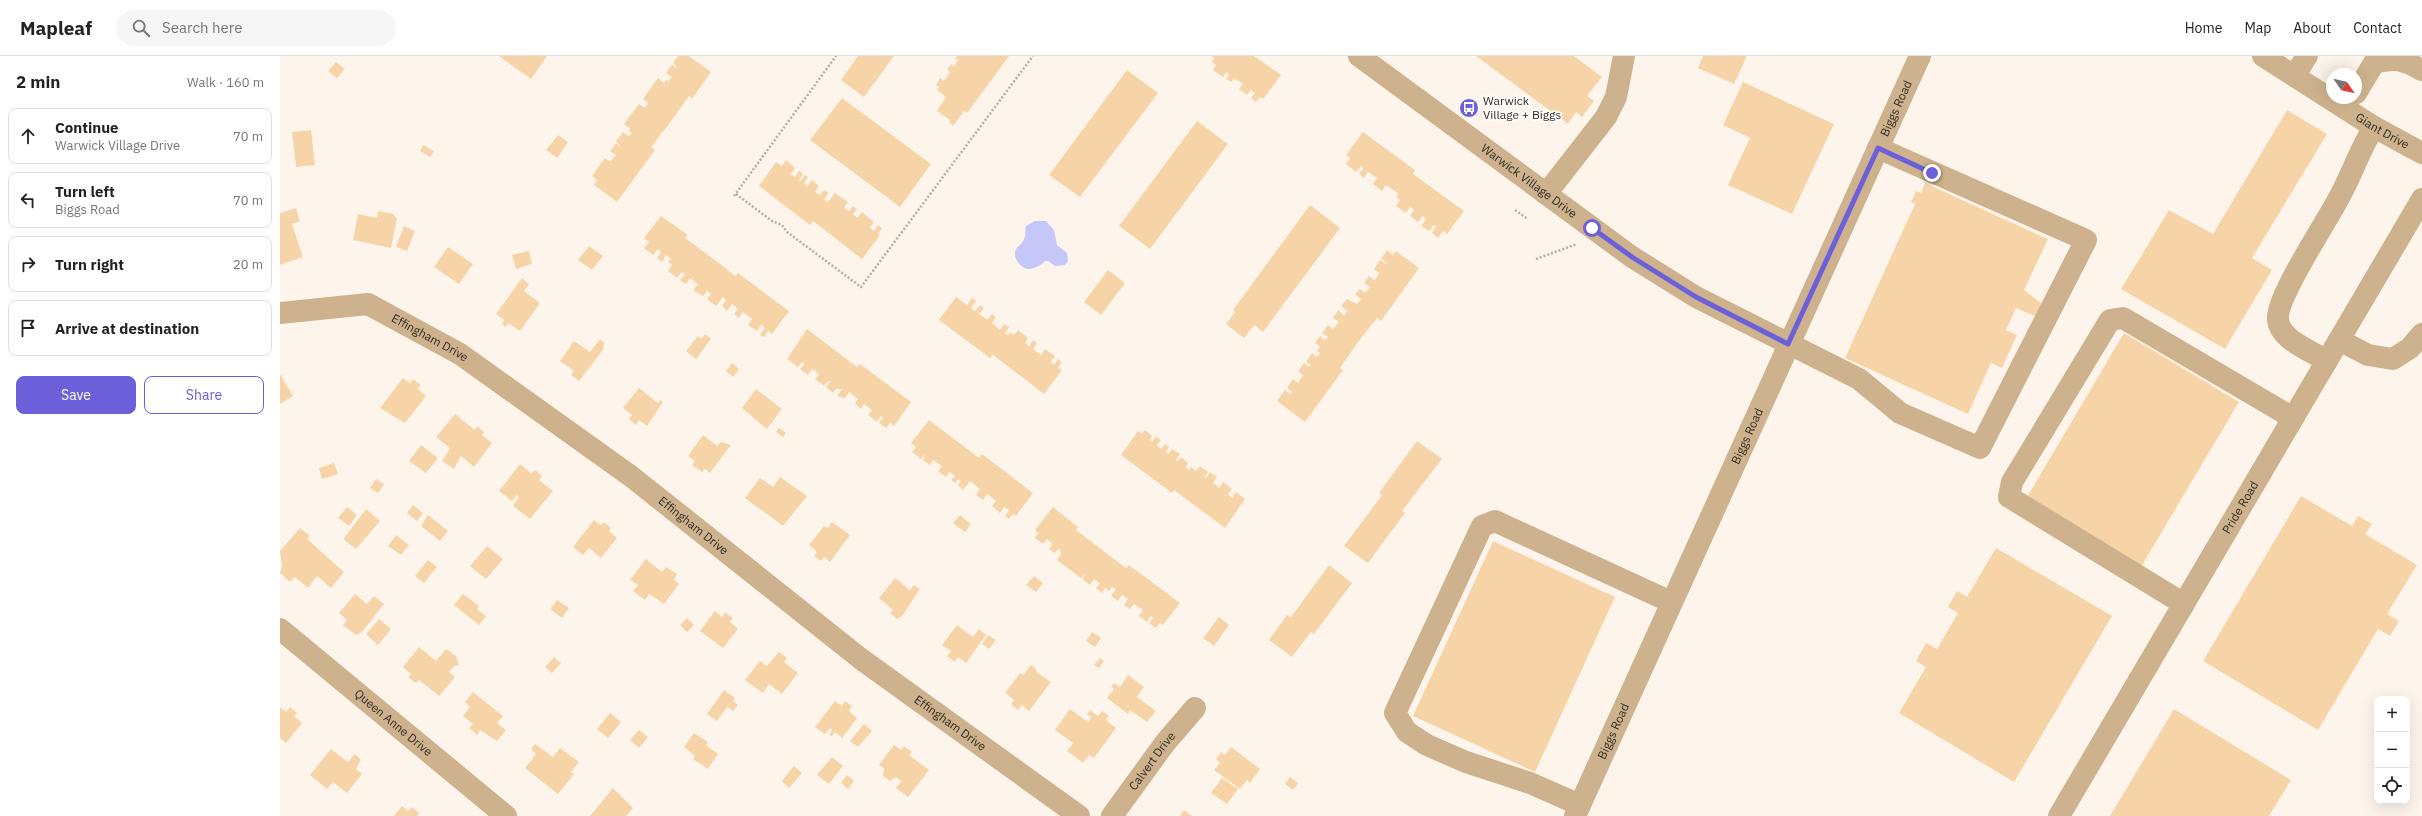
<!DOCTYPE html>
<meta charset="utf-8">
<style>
body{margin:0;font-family:"IBM Plex Sans",sans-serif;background:#f6f6f6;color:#222}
.controls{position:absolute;right:12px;bottom:12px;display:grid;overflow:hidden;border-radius:8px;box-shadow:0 4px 16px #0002}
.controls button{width:36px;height:36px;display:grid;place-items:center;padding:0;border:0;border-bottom:1px solid #e0e0e0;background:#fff;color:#222;font:20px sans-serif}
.compass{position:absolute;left:2046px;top:12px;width:36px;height:36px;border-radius:50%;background:#fff;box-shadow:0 4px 16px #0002;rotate:124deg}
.stop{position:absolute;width:12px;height:12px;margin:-9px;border:3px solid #6b60da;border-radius:50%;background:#fff}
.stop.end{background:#6b60da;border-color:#fff;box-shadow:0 1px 4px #0008}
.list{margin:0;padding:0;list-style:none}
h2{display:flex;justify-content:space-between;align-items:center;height:52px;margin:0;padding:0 16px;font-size:17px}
h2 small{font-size:13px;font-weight:400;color:#767676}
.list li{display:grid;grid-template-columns:26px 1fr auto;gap:12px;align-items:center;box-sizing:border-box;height:56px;margin:0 8px 8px;padding:0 8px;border:1px solid #e0e0e0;border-radius:8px}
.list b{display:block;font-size:15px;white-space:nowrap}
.list p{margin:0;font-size:13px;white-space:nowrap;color:#767676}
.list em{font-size:13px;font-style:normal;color:#767676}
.actions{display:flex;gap:8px;padding:12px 16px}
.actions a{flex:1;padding:9px 0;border:1px solid #6b60da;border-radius:8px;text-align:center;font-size:14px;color:#6b60da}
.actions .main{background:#6b60da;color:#fff}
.icon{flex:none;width:22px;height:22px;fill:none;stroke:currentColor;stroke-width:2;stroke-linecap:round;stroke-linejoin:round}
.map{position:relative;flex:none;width:2142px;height:760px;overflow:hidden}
header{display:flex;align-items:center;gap:24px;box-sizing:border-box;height:56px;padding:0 20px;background:#fff;border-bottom:1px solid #e0e0e0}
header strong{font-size:19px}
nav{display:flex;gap:22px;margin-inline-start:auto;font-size:14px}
.search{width:280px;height:36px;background:#f6f6f6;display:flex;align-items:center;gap:10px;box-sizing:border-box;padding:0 14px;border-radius:22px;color:#767676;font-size:15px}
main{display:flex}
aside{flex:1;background:#fff}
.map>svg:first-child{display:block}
</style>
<header>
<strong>Mapleaf</strong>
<div class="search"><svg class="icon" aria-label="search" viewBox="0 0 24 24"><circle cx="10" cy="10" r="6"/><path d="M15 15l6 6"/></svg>Search here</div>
<nav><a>Home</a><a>Map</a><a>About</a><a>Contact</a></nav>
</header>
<main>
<aside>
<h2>2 min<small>Walk · 160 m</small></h2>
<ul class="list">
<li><svg class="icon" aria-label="ahead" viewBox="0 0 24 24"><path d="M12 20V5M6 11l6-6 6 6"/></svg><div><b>Continue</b><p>Warwick Village Drive</p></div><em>70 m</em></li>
<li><svg class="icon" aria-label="left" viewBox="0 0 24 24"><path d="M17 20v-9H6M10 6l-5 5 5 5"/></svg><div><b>Turn left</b><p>Biggs Road</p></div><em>70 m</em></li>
<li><svg class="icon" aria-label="right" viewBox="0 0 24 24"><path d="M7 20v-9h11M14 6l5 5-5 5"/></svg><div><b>Turn right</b></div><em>20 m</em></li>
<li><svg class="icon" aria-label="arrive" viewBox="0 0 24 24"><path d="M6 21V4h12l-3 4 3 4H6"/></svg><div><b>Arrive at destination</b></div></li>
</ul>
<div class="actions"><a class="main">Save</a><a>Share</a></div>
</aside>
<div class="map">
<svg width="2142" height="760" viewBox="0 0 2142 760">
<rect width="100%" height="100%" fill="#fdf5ec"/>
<!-- water -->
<path fill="#c5c7f9" d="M 755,165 L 766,165 L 774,174 L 777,189 L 787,197 L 788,205 L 785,209 L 775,210 L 768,205 L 765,205 C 761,209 755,213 748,213 C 740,212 732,201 736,193 C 738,190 743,187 744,183 C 746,180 745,174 746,170 Z"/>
<!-- building -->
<path fill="#f6d4a7" d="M 219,0 L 267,0 L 251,23 Z
M 398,0 L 409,0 L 431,16 L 412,43 L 409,40 L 389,68 L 371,91 L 375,94 L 337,146 L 314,129 L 317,124 L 312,120 L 325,102 L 330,106 L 333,102 L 336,99 L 330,95 L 336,87 L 341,91 L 336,85 L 343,76 L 349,80 L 352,77 L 349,75 L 350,72 L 344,68 L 359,48 L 365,52 L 368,47 L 363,43 L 378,22 L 384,27 L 386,24 L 388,25 L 392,21 L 386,17 L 392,9 L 398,13 L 393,7 Z
M 578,0 L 614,0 L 584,41 L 561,24 Z
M 677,0 L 729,0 L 687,57 L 684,55 L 673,70 L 669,66 L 670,64 L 657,55 L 666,41 L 657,34 L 659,31 L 656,29 L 660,22 L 664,25 L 670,16 L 667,14 L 671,8 L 674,11 L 678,4 L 675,3 Z
M 931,0 L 974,0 L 1001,19 L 983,43 L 980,41 L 976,46 L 971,42 L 975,37 L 971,34 L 967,39 L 959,33 L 963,28 L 954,22 L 951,26 L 946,23 L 949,19 L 947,16 L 943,21 L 933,14 L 936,9 L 932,6 L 934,2 Z
M 1196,0 L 1294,0 L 1322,21 L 1307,40 L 1314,45 L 1302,61 L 1296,56 L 1288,68 Z
M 1423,0 L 1467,0 L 1454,28 L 1418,12 Z
M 56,6 L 65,13 L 57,22 L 48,15 Z
M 847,14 L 878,37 L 800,141 L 769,119 Z
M 1463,26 L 1554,68 L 1512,158 L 1448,129 L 1470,82 L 1443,69 Z
M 562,42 L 651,108 L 620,151 L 530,84 Z
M 2007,54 L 2047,78 L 1972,202 L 1992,214 L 1945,293 L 1841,233 L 1889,154 L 1933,178 Z
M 917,65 L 948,88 L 870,193 L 839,170 Z
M 31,74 L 35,109 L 16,111 L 12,76 Z
M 1083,76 L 1135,114 L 1133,118 L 1184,155 L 1167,178 L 1163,175 L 1158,182 L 1152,177 L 1156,170 L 1154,169 L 1149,175 L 1141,170 L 1146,163 L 1143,160 L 1138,166 L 1130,160 L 1134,154 L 1130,151 L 1126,157 L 1116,150 L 1120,144 L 1116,141 L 1118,137 L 1106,129 L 1102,135 L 1093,128 L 1097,122 L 1088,116 L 1084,122 L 1079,118 L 1083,112 L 1081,110 L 1076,116 L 1066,108 L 1070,102 L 1066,99 Z
M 278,79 L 288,86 L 277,102 L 266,94 Z
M 143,89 L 154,95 L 150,101 L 140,95 Z
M 506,104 L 515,112 L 511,118 L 515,121 L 519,115 L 523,118 L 519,124 L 520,125 L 525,119 L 528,121 L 524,127 L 527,130 L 532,124 L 539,130 L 535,136 L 540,139 L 544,134 L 549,137 L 544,143 L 548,146 L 555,137 L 568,146 L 564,152 L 569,155 L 573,150 L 577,153 L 573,158 L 577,162 L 582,156 L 594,166 L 590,172 L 594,175 L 598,169 L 602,172 L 598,178 L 600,179 L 582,203 L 533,165 L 530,169 L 479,130 L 496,106 L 502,110 Z
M 1645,127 L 1768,183 L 1744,234 L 1762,248 L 1757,261 L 1736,252 L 1726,274 L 1737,279 L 1722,312 L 1711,307 L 1688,358 L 1565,302 L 1635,148 L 1631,146 L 1636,135 L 1641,137 Z
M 1030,149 L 1060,172 L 983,276 L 974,269 L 964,282 L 946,268 L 955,256 L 953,254 Z
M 16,152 L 20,165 L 12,168 L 23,201 L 0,209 L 0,157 Z
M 98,155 L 113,158 L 117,163 L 111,192 L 73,184 L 78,158 L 97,162 Z
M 381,160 L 408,179 L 405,182 L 443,210 L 455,220 L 458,217 L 509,255 L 492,278 L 488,275 L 484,281 L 480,279 L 485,272 L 481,269 L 477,275 L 468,269 L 472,263 L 463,256 L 459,262 L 454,258 L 458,253 L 452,248 L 447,255 L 442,250 L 446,244 L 443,241 L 436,250 L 427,243 L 431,238 L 427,235 L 423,240 L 413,234 L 418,228 L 410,222 L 406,228 L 400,224 L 405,218 L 402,216 L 397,222 L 388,215 L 392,209 L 388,206 L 391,203 L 386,199 L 382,206 L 377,202 L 381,196 L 378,193 L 373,199 L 364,192 L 369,186 L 364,182 Z
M 124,170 L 135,175 L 127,195 L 116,191 Z
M 309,190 L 323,200 L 312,214 L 298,204 Z
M 168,191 L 193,208 L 179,228 L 154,211 Z
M 1107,194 L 1113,199 L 1116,195 L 1139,212 L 1101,265 L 1097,262 L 1078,286 L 1060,312 L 1063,314 L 1025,366 L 997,345 L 1005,334 L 1010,338 L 1012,336 L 1007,332 L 1013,323 L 1018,327 L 1023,319 L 1018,316 L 1024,307 L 1029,311 L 1031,309 L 1026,306 L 1032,297 L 1037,301 L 1040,297 L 1037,295 L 1040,291 L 1035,287 L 1040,280 L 1045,284 L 1048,281 L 1042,277 L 1048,269 L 1053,273 L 1059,266 L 1053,262 L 1058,254 L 1064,259 L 1067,255 L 1061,250 L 1067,243 L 1077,248 L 1081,243 L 1075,238 L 1080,233 L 1085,237 L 1090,231 L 1084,227 L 1089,220 L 1094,224 L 1097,221 L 1099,217 L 1094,213 L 1100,204 L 1106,208 L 1107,207 L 1101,203 Z
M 249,195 L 252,208 L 236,213 L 232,199 Z
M 828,214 L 845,227 L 821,259 L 804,246 Z
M 242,222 L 249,228 L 244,235 L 260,247 L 240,275 L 228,267 L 226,271 L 222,268 L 224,264 L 216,258 Z
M 676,241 L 687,249 L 692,242 L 696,245 L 691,252 L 695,255 L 700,249 L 704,252 L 699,258 L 708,264 L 712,258 L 716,261 L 712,267 L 720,274 L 724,268 L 729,271 L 725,277 L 728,279 L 730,276 L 734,279 L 738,274 L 748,282 L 745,287 L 749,290 L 753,284 L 757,287 L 753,293 L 761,299 L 765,293 L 775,300 L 771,306 L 774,309 L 778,303 L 782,306 L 778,312 L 782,314 L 764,338 L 713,299 L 710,302 L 659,264 Z
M 527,273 L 577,311 L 580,308 L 631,346 L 614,370 L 610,367 L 606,372 L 599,367 L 603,362 L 601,360 L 597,366 L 588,359 L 592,354 L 584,348 L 581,353 L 575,348 L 578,343 L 569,336 L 565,342 L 557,340 L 563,332 L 560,334 L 557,332 L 553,337 L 546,331 L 550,326 L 548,325 L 544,330 L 535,323 L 539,318 L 535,315 L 532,313 L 528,319 L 520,313 L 525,308 L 522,306 L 518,311 L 507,303 Z
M 1844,277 L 1959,346 L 1861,511 L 1746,443 Z
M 425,278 L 431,283 L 416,303 L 406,295 L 418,280 L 421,283 Z
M 320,283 L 324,287 L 323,294 L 299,325 L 291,319 L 294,315 L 280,305 L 294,285 L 310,296 Z
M 452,307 L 459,313 L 453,321 L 446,315 Z
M 0,318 L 13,340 L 0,348 Z
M 123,322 L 130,327 L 133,323 L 141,329 L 138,333 L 146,340 L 125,367 L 100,352 Z
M 359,332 L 378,347 L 380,344 L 383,346 L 367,370 L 359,364 L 356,369 L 349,363 L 352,359 L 343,352 Z
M 476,333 L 502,353 L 487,373 L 462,352 Z
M 175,358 L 195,374 L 197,370 L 204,376 L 202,379 L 212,387 L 194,411 L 181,400 L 174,413 L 162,405 L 170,392 L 156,381 Z
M 649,364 L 699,402 L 702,398 L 753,437 L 736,460 L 733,458 L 729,463 L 725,460 L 729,454 L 724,451 L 720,457 L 712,450 L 716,445 L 707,438 L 703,444 L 696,439 L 700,433 L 690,425 L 683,434 L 678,429 L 681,424 L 679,423 L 675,427 L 671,424 L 675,420 L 670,416 L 666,421 L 658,415 L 662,410 L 653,404 L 650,409 L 643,404 L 645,398 L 641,403 L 632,396 L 636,391 L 631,387 Z
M 499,372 L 506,377 L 503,381 L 496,376 Z
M 865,374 L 872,380 L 870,384 L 872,386 L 876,380 L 881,384 L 877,389 L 881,393 L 885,388 L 889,391 L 886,396 L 888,398 L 892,393 L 900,398 L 896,404 L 898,405 L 901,401 L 908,407 L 906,411 L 909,414 L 911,411 L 916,415 L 920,410 L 928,416 L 924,421 L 926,422 L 930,416 L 937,421 L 933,427 L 937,430 L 939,432 L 943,426 L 952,433 L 948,438 L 952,442 L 956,436 L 965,443 L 945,472 L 894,434 L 892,437 L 841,399 L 858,375 L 862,378 Z
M 423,379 L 437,390 L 441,386 L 451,389 L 430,417 L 425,413 L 422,416 L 412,409 L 415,405 L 408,400 Z
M 1137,385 L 1162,403 L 1122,455 L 1125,457 L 1088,507 L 1064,490 L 1102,439 L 1099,437 Z
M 141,389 L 158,402 L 146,417 L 129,405 Z
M 54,407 L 58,418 L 42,423 L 39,412 Z
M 240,408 L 251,417 L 255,414 L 262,420 L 259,424 L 273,435 L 250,463 L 233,450 L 239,441 L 237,439 L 232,445 L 219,435 Z
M 500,421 L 527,440 L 503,470 L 465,442 L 480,422 L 493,431 Z
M 96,423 L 104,428 L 98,437 L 90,432 Z
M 2021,440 L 2072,470 L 2078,460 L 2092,468 L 2085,478 L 2137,509 L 2107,558 L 2119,565 L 2110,580 L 2098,573 L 2038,674 L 1923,605 Z
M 133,449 L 143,457 L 137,465 L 127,457 Z
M 67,451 L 77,459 L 69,470 L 58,462 Z
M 773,451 L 798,471 L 796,474 L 846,512 L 849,509 L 900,547 L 883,569 L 880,567 L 876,572 L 869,567 L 873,562 L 871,560 L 867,566 L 859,560 L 863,554 L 854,548 L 850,553 L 844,549 L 848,543 L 842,539 L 838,545 L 831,540 L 836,533 L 832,531 L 829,535 L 825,532 L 822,537 L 816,532 L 820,527 L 814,523 L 810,529 L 802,523 L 806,517 L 801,522 L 777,504 L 781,498 L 779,492 L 775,497 L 769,493 L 773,488 L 767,483 L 763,488 L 755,482 L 758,477 L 755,474 Z
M 86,453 L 100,465 L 76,493 L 65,485 L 64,482 Z
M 148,459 L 168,475 L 160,485 L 141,470 Z
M 680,459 L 691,468 L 685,476 L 673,467 Z
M 314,464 L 321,469 L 324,466 L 331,472 L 329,475 L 337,482 L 321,502 L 309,492 L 303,499 L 293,491 Z
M 552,466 L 570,479 L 550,506 L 544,501 L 541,505 L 534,500 L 537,496 L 529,489 L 544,470 L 548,472 Z
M 20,472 L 30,480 L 27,483 L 64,516 L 51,532 L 37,520 L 28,532 L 15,521 L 10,526 L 0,517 L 2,510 L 0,495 Z
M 116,479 L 129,489 L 121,499 L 108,490 Z
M 1213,485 L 1335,541 L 1255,716 L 1133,660 Z
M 207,490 L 223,503 L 206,523 L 190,510 Z
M 1716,492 L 1832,560 L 1734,726 L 1619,657 L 1646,611 L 1636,605 L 1646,587 L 1657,593 L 1678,557 L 1668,551 L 1677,535 L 1687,541 Z
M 366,503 L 382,516 L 386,511 L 397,518 L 394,524 L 399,528 L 384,548 L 369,538 L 365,544 L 353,535 L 358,529 L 350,524 Z
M 148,504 L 157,511 L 144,527 L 135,520 Z
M 1049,509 L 1072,527 L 1034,578 L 1031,576 L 1012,601 L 989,584 L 1007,559 L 1011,561 Z
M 754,520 L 763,527 L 756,536 L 746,529 Z
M 615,522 L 630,534 L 634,529 L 640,533 L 622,560 L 617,563 L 610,557 L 613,554 L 599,542 Z
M 75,538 L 87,548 L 94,540 L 104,548 L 82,576 L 76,579 L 63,569 L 67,564 L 59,557 Z
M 183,538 L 199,550 L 197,553 L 206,560 L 199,569 L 174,549 Z
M 277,544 L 289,552 L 282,562 L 270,553 Z
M 435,555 L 442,561 L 445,556 L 453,562 L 450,566 L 458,573 L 443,592 L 420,575 Z
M 939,561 L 949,569 L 934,590 L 923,582 Z
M 407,562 L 414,569 L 407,576 L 400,569 Z
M 99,563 L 111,573 L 98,589 L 86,578 Z
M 677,569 L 693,581 L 699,573 L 706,579 L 686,607 L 678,601 L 675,606 L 667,600 L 671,595 L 662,589 Z
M 812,576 L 821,582 L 815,591 L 806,585 Z
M 708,579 L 716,584 L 709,593 L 702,588 Z
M 139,591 L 156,605 L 166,593 L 176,600 L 179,609 L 174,610 L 169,616 L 175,621 L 159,640 L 139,624 L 136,627 L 128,621 L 131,618 L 123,611 Z
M 499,596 L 507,602 L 504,606 L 518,617 L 502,638 L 489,628 L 483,637 L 465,624 L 480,605 L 487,610 Z
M 274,601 L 281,607 L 272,617 L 265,611 Z
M 820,602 L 824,605 L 819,612 L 814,609 Z
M 751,609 L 756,613 L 756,616 L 771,626 L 749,655 L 742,649 L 738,654 L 731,648 L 734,644 L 725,637 L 740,617 L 743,619 Z
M 848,619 L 864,631 L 857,641 L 876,655 L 867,666 L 850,654 L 848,658 L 827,642 L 834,633 L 831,631 L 834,627 L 840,631 Z
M 444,634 L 455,642 L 453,645 L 458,649 L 453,655 L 447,651 L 437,665 L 427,658 Z
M 193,636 L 223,660 L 217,667 L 226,674 L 217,685 L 200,674 L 197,679 L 189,672 L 193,668 L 183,660 L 190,651 L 185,646 Z
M 555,645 L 562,650 L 565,645 L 572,650 L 569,655 L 577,662 L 562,682 L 555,676 L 552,680 L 549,679 L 552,674 L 550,672 L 545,678 L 535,671 Z
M 0,651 L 6,656 L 10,651 L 17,657 L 14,660 L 22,667 L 6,687 L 0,682 Z
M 790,653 L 808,666 L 811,661 L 807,658 L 810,654 L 818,660 L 822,655 L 829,660 L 826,664 L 836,672 L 814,702 L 809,699 L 803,707 L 787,695 L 793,687 L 775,674 Z
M 1894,653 L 2011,724 L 1989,760 L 1830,760 Z
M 330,657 L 341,666 L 328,682 L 317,673 Z
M 584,668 L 592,675 L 578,691 L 570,685 Z
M 359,674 L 368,681 L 359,692 L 350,684 Z
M 414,677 L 428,686 L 426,689 L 438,698 L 428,713 L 413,703 L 415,700 L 404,691 Z
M 255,688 L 273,701 L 280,692 L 299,706 L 291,716 L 294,718 L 278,738 L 245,712 L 256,698 L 251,693 Z
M 614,689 L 621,694 L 624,690 L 632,696 L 629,699 L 649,714 L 628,741 L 616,732 L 621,725 L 616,721 L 610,725 L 603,720 L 604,712 L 599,709 Z
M 951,691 L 980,713 L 970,727 L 967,724 L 960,733 L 934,714 L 940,707 L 936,703 L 941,696 L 945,699 Z
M 51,693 L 68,706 L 75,698 L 81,704 L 76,713 L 82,718 L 67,737 L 53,726 L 47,733 L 30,719 Z
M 552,701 L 563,710 L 549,728 L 537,719 Z
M 514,710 L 522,717 L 509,732 L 502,725 Z
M 567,719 L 574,725 L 568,733 L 561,727 Z
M 1010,721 L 1018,727 L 1013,734 L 1005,728 Z
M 942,722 L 958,733 L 947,748 L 931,737 Z
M 333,732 L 353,752 L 346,760 L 310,760 Z
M 122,750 L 128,755 L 132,751 L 139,757 L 137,760 L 114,760 Z
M 904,754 L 912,760 L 900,760 Z"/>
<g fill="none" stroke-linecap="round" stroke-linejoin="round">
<!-- path -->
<path stroke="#b6afa6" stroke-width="2.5" stroke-dasharray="2 2" stroke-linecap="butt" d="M 456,138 L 492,165 L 502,169 L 507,176 L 581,231 L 753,0
M 454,140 L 556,0
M 1235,154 L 1248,163
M 1256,203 L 1297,188"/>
<!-- minor -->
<g stroke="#cdb28d" stroke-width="22">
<path id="s1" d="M 1079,0 L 1352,201 L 1416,241 L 1579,323 L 1620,357 L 1700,392 L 1806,184 L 1598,92"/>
<path id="s2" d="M 1983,0 L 2094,71 L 2142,97"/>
<path d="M 2015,19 L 2027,0"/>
<path d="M 2076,37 L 2094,7 C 2116,1 2123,4 2142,14"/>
<path d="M 1266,138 L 1326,61 L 1336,41 L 1344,0"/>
<path id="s3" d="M 0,257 L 88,248 L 180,298 L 352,421 L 581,603 L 799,760"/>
<path d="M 2059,284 L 2088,299 L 2113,303 L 2130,292 L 2142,278"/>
<path d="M 2047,305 C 2032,295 1999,284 1998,263 C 1996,240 2051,160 2063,134 C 2074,113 2081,91 2094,71"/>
<path d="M 1904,548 L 1729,441 L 1732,426 L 1830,264 L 1843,262 L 2013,362"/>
<path id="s4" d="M 0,573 L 226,760"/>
<path d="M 1300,749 L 1250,727 L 1186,706 L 1147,689 L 1127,676 L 1115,657 L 1202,470 L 1215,465 L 1391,546"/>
<path id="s5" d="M 832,760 L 885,687 L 915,652"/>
<path id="s6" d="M 1295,760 L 1640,0"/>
<path id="s7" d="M 1779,760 L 2142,143"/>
</g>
</g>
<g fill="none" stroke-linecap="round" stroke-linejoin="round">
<!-- route -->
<path stroke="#6b60da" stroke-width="5" d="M 1312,172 L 1352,201 L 1416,241 L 1508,288 L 1598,92 L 1652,117"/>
</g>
<!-- icons -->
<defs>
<g id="bus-disc" transform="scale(1)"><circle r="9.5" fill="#6b60da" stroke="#fff"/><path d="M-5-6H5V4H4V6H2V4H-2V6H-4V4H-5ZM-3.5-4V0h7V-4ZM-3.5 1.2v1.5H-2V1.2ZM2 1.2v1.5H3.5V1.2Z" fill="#fff"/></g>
</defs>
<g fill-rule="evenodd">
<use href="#bus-disc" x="1189" y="52"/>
</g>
<g text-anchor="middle" stroke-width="3.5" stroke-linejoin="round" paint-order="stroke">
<!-- poi labels -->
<g font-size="12" fill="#322b22" stroke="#fff" text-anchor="start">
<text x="1203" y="49">Warwick<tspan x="1203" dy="14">Village + Biggs</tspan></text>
</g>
<!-- street labels -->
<g font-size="12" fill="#322b22" stroke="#fff">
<text dy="4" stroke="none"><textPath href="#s6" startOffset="777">Biggs Road</textPath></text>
<text dy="4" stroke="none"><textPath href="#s2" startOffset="141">Giant Drive</textPath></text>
<text dy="4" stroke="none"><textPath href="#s1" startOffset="211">Warwick Village Drive</textPath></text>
<text dy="4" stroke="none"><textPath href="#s3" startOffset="159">Effingham Drive</textPath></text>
<text dy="4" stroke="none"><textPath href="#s6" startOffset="417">Biggs Road</textPath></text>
<text dy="4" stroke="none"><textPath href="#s7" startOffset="358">Pride Road</textPath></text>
<text dy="4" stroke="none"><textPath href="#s3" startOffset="483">Effingham Drive</textPath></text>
<text dy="4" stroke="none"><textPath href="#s4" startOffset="147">Queen Anne Drive</textPath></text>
<text dy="4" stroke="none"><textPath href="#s3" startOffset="807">Effingham Drive</textPath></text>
<text dy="4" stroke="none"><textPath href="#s6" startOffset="93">Biggs Road</textPath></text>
<text dy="4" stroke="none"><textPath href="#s5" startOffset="68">Calvert Drive</textPath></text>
</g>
</g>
</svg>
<div class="controls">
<button>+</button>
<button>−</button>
<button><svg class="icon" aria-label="locate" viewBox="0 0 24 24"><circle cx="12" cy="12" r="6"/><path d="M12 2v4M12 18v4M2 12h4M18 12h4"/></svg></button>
</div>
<svg class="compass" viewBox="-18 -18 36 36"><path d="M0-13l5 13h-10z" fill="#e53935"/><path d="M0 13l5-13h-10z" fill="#767676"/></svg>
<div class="stop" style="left:1312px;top:172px"></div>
<div class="stop end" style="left:1652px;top:117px"></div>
</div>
</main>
